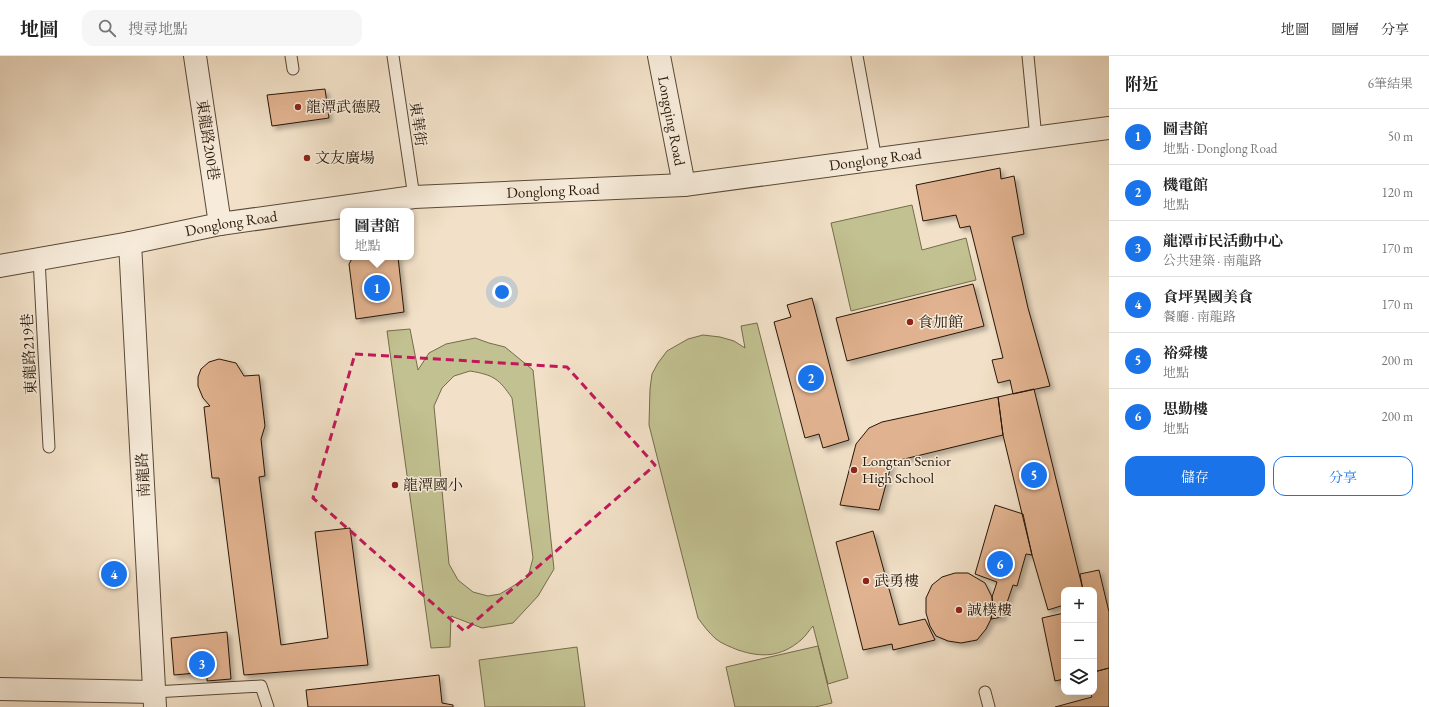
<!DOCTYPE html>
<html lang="zh-TW">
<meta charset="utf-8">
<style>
body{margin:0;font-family:"EB Garamond","Noto Serif TC",serif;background:#f6f6f6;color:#222}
.controls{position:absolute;right:12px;bottom:12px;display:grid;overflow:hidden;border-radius:8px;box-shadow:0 4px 16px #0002}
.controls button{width:36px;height:36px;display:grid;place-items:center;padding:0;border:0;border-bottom:1px solid #e0e0e0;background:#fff;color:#222;font:20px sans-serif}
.you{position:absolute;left:502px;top:236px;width:14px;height:14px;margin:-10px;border:3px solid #fff;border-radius:50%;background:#1a73e8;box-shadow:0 0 0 6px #1a73e833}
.badge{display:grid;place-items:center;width:26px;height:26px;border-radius:50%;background:#1a73e8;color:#fff;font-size:13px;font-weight:700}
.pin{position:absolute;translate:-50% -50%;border:2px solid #fff;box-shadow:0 1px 4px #0006}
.popup{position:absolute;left:340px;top:152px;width:74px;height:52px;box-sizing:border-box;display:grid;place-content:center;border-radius:8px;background:#fff;filter:drop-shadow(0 1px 3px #0005);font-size:13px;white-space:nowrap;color:#767676}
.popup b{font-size:15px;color:#222}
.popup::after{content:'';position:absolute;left:50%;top:100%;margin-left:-8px;border:8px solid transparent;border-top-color:#fff}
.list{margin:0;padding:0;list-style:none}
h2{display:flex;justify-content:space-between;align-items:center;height:52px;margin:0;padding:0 16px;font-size:17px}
h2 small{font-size:13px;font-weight:400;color:#767676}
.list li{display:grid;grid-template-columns:26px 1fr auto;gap:12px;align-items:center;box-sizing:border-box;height:56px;padding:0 16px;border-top:1px solid #e0e0e0}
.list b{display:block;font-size:15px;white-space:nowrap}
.list p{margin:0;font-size:13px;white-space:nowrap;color:#767676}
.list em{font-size:13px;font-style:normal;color:#767676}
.actions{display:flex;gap:8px;padding:12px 16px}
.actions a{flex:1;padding:9px 0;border:1px solid #1a73e8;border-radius:12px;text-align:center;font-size:14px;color:#1a73e8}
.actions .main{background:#1a73e8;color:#fff}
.icon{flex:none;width:22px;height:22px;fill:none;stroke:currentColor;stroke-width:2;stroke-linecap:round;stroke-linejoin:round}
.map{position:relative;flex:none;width:1109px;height:651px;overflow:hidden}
header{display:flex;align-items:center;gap:24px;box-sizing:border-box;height:56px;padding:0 20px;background:#fff;border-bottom:1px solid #e0e0e0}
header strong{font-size:19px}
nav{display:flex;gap:22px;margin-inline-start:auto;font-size:14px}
.search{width:280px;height:36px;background:#f6f6f6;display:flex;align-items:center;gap:10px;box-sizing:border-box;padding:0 14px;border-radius:12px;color:#767676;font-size:15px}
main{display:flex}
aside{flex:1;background:#fff}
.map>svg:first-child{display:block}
</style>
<header>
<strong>地圖</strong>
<div class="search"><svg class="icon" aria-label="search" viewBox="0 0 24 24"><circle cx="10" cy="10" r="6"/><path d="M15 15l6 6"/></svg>搜尋地點</div>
<nav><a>地圖</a><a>圖層</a><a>分享</a></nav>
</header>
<main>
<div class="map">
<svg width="1109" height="651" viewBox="0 0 1109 651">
<defs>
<filter id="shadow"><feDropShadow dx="3.5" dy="3.5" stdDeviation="2" flood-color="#0004"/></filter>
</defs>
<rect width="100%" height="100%" fill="#f2e1c8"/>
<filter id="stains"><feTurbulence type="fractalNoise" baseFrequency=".005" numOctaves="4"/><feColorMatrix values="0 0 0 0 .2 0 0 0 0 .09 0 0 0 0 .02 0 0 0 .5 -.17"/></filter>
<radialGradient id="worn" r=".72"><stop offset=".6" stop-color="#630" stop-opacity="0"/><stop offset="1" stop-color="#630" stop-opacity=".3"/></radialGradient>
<!-- green -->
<path fill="#c2c191" stroke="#746c4c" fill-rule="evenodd" d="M 912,149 L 922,194 L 966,182 L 976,224 L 851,255 L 831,167 Z
M 757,267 L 848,622 L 828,628 L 813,570 C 809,574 806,580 801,584 C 781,601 762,602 738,594 C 731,591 722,588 716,583 C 709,577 703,569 698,562 L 649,369 L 650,333 L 652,318 L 658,307 L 667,295 L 688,283 L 703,279 L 720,281 L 734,285 L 745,292 L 741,270 Z
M 410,273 L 418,314 L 429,297 L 446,288 L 475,282 L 489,287 L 505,291 L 533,314 L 554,513 L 538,540 L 513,567 L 482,572 L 451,560 L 450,591 L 431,592 L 387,275 ZM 470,315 C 494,319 499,323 512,342 L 533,502 L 528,521 L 500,538 L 488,540 L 473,536 L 458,524 L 449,508 L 434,350 L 442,332 L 454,320 Z
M 818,590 L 832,647 L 815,651 L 735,651 L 726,611 Z
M 577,591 L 585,651 L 485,651 L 479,604 Z"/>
<!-- building -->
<path fill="#e1b28f" stroke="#271608" filter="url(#shadow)" d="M 325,33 L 329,62 L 272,70 L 267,39 Z
M 1000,112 L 1001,123 L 1014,120 L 1024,178 L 1012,181 L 1028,252 L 1050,330 L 1013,338 L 1010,324 L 998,327 L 992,304 L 1003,302 L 970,170 L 960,172 L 956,159 L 923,165 L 916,129 Z
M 353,201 L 398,201 L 404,256 L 356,263 L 349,208 Z
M 973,228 L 984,270 L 847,305 L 836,262 Z
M 812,242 L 849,384 L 823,392 L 819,378 L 805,382 L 774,266 L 791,261 L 787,249 Z
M 219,303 L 236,307 L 244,320 L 259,319 L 265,370 L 261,383 L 265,420 L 259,421 L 281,589 L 328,582 L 315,476 L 350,472 L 368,609 L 244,619 L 219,422 L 212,422 L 204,351 L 210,350 L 203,342 L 198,330 L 198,321 L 201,313 L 209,306 Z
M 1034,333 L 1083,534 L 1064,534 L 1064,549 L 1048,554 L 1032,499 L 1003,379 L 998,341 Z
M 998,341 L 1003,379 L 892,406 L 879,454 L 840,449 L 856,388 L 869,372 L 882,366 Z
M 995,449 L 1023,458 L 1032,499 L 1026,498 L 1017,530 L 1013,529 L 1002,561 L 991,563 L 993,551 L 992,541 L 997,526 L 975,518 Z
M 873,475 L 899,569 L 925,563 L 935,584 L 893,594 L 892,588 L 863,594 L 836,486 Z
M 1099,514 L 1109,556 L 1109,612 L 1094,616 L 1094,534 L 1083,534 L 1080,518 Z
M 955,517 L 968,517 L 985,527 L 992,541 L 993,551 L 991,563 L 986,573 L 977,584 L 961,587 L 948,585 L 936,580 L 930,570 L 926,557 L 926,542 L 932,529 L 942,521 Z
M 1064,557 L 1064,623 L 1055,625 L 1042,562 Z
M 227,576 L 231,623 L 207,625 L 207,616 L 174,619 L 171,582 Z
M 1109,612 L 1109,651 L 1055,651 L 1092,641 L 1090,636 L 1094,636 L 1094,616 Z
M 439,619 L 442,647 L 453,649 L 453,651 L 308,651 L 306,634 Z"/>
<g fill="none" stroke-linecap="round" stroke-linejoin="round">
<!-- lane casing -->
<g stroke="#5a4938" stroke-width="13">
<path id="lane" d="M 291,0 L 293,13
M 393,0 L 414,141
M 857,0 L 876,104
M 1028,0 L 1036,82
M 39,203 L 49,391
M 154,636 L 261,630 L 268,651
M 985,636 L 989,651"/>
</g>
<!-- street casing -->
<g stroke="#5a4938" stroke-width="24">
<g id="street">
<path d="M 195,0 L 220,168"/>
<path id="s1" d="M 659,0 L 684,129"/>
<path d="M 130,187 L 155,651"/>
<path id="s2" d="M 0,210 L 130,187 L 220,168 L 414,141 L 684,129 L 1109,72"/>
<path d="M 0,633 L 154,636"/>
</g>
</g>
<!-- lane -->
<use href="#lane" stroke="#f7ecdb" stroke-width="11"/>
<!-- street -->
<use href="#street" stroke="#f7ecdb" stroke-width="22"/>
</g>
<!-- marked area -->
<path fill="none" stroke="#c2185b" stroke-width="3" stroke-dasharray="8 5" stroke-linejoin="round" d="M 355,298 L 567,311 L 655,409 L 464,575 L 313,442 Z"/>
<!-- markers -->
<g fill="#8f2418" stroke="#f7ecdb" stroke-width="1.5">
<circle cx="298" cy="51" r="4"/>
<circle cx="307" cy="102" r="4"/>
<circle cx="910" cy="266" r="4"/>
<circle cx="854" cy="414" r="4"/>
<circle cx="395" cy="429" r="4"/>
<circle cx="866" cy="525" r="4"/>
<circle cx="959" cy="554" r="4"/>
</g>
<g text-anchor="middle" stroke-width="3" stroke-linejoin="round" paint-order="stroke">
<!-- poi labels -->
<g font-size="15" fill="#271608" stroke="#f7ecdb" text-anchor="start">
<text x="306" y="56">龍潭武德殿</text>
<text x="315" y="107">文友廣場</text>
<text x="918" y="271">食加館</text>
<text x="862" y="410">Longtan Senior<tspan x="862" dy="17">High School</tspan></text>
<text x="403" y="434">龍潭國小</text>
<text x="874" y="530">武勇樓</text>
<text x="967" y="559">誠樸樓</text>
</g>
<!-- street labels -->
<g font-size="15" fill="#271608" stroke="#f7ecdb">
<text dy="5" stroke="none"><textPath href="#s1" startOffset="66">Longqing Road</textPath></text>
<text transform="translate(418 68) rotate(82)" y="5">東華街</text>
<text transform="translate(208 84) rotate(81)" y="5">東龍路200巷</text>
<text dy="5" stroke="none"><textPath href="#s2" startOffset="883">Donglong Road</textPath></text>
<text dy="5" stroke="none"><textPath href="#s2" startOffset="559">Donglong Road</textPath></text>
<text dy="5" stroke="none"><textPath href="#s2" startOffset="235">Donglong Road</textPath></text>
<text transform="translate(29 298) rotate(-93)" y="5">東龍路219巷</text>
<text transform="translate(143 419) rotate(-93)" y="5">南龍路</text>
</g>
</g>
<rect width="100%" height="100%" filter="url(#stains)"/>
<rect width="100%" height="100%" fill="url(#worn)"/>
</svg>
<div class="controls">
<button>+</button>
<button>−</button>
<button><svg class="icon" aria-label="layers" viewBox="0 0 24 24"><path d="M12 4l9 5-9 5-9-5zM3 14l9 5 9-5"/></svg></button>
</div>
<div class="you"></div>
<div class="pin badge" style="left:377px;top:232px">1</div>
<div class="popup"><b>圖書館</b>地點</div>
<div class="pin badge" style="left:811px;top:322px">2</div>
<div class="pin badge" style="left:202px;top:608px">3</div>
<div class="pin badge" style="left:114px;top:518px">4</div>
<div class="pin badge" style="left:1034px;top:419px">5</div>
<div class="pin badge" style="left:1000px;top:508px">6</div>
</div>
<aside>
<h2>附近<small>6筆結果</small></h2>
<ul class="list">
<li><span class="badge">1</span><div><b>圖書館</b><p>地點 · Donglong Road</p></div><em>50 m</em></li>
<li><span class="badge">2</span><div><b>機電館</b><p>地點</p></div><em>120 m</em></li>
<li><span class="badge">3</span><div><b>龍潭市民活動中心</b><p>公共建築 · 南龍路</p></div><em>170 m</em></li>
<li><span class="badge">4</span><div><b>食坪異國美食</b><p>餐廳 · 南龍路</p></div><em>170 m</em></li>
<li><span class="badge">5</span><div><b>裕舜樓</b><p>地點</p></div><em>200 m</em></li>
<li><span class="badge">6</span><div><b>思勤樓</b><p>地點</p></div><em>200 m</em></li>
</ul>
<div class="actions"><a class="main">儲存</a><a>分享</a></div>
</aside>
</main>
